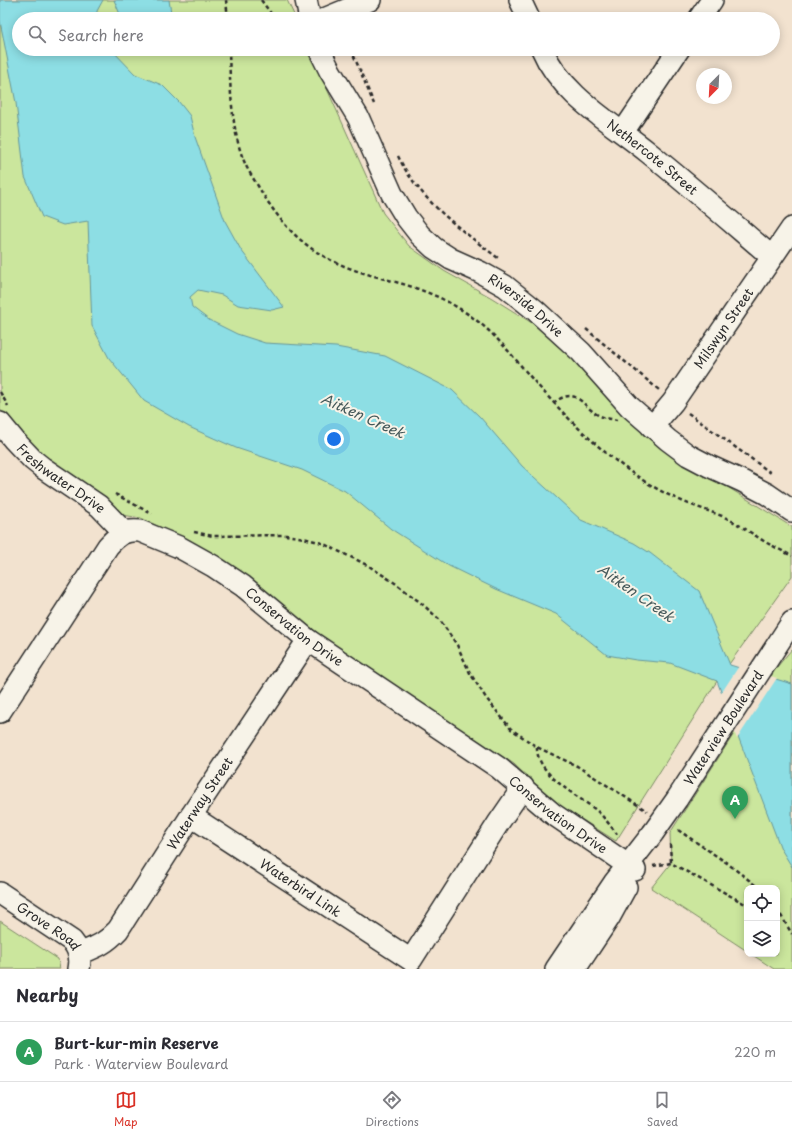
<!DOCTYPE html>
<meta charset="utf-8">
<style>
body{margin:0;font-family:"Playpen Sans",sans-serif;background:#f7f7f7;color:#2b2b33}
.controls{position:absolute;right:12px;bottom:12px;display:grid;overflow:hidden;border-radius:8px;box-shadow:0 2px 10px #0003}
.controls button{width:36px;height:36px;display:grid;place-items:center;padding:0;border:0;border-bottom:1px solid #e1e1e2;background:#fff;color:#2b2b33;font:20px sans-serif}
.compass{position:absolute;left:696px;top:68px;width:36px;height:36px;border-radius:50%;background:#fff;box-shadow:0 2px 10px #0003;rotate:204deg}
.you{position:absolute;left:334px;top:439px;width:14px;height:14px;margin:-10px;border:3px solid #fff;border-radius:50%;background:#1a73e8;box-shadow:0 0 0 6px #1a73e833}
.badge{display:grid;place-items:center;width:26px;height:26px;border-radius:50%;background:#d93025;color:#fff;font-size:13px;font-weight:700}
.pin{position:absolute;translate:-50% -33px;filter:drop-shadow(0 1px 2px #0008)}
.pin::after{content:'';position:absolute;top:21px;width:14px;height:12px;background:inherit;clip-path:polygon(0 0,100% 0,50% 100%)}
.list{margin:0;padding:0;list-style:none}
h2{display:flex;justify-content:space-between;align-items:center;height:52px;margin:0;padding:0 16px;font-size:17px}
h2 small{font-size:13px;font-weight:400;color:#7c7c81}
.list li{display:grid;grid-template-columns:26px 1fr auto;gap:12px;align-items:center;box-sizing:border-box;height:60px;padding:0 16px;border-top:1px solid #e1e1e2}
.list b{display:block;font-size:15px;white-space:nowrap}
.list p{margin:0;font-size:13px;white-space:nowrap;color:#7c7c81}
.list em{font-size:13px;font-style:normal;color:#7c7c81}
.icon{flex:none;width:22px;height:22px;fill:none;stroke:currentColor;stroke-width:2;stroke-linecap:round;stroke-linejoin:round}
.map{position:relative;flex:none;width:792px;height:969px;overflow:hidden}
.search{position:absolute;background:#fff;box-shadow:0 2px 10px #0003;left:12px;right:12px;top:12px;height:44px;display:flex;align-items:center;gap:10px;box-sizing:border-box;padding:0 14px;border-radius:22px;color:#7c7c81;font-size:15px}
.sheet{height:112px;background:#fff}
nav{display:flex;justify-content:space-around;align-items:center;box-sizing:border-box;height:56px;border-top:1px solid #e1e1e2;background:#fff;font-size:11px;color:#7c7c81}
nav a{display:grid;justify-items:center;gap:2px}
nav .on{color:#d93025}
.map>svg:first-child{display:block}
</style>
<div class="map">
<svg width="792" height="969" viewBox="0 0 792 969">
<rect width="100%" height="100%" fill="#f2e2cf"/>
<filter id="ink" filterUnits="userSpaceOnUse"><feTurbulence type="fractalNoise" baseFrequency=".025" numOctaves="2"/><feDisplacementMap in="SourceGraphic" scale="8" xChannelSelector="R" yChannelSelector="G"/><feConvolveMatrix kernelMatrix="1 2 1 2 8 2 1 2 1" color-interpolation-filters="sRGB"/></filter>
<g filter="url(#ink)">
<!-- green -->
<path fill="#cbe69d" stroke="#7b8864" d="M 0,0 L 287,0 L 296,19 L 19,19 L 19,49 L 309,49 L 383,213 L 409,246 L 444,271 L 492,298 L 532,323 L 586,371 L 650,439 L 792,527 L 792,576 L 717,681 L 616,841 L 551,800 L 514,764 L 330,643 L 173,534 L 141,518 L 122,515 L 49,462 L 8,421 L 0,409 Z
M 792,649 L 792,969 L 774,969 L 751,954 L 777,954 L 777,888 L 747,888 L 747,951 L 651,888 L 671,863 L 670,833 L 777,667 Z
M 0,921 L 58,959 L 60,969 L 0,969 Z"/>
<!-- water -->
<path fill="#8ddee4" stroke="#66969a" d="M 0,0 L 103,0 L 97,11 L 97,19 L 19,19 L 19,49 L 111,49 L 135,74 L 162,85 L 179,102 L 190,116 L 195,137 L 225,221 L 241,250 L 284,307 L 272,310 L 238,305 L 222,295 L 198,290 L 190,297 L 192,307 L 209,320 L 237,334 L 265,343 L 336,347 L 385,356 L 452,390 L 480,417 L 522,466 L 581,520 L 634,543 L 650,553 L 699,591 L 730,665 L 792,684 L 792,867 L 781,849 L 717,681 L 670,663 L 636,660 L 607,655 L 556,614 L 496,589 L 449,566 L 391,529 L 345,491 L 302,470 L 236,448 L 189,427 L 144,401 L 109,358 L 92,326 L 88,221 L 63,225 L 42,217 L 25,177 L 16,103 L 0,21 Z
M 114,0 L 169,0 L 172,19 L 122,19 Z"/>
<!-- pier -->
<path fill="#f2e2cf" d="M 739,666 L 777,678 L 737,739 L 720,695 Z"/>
<g fill="none" stroke-linecap="round" stroke-linejoin="round">
<!-- minor casing -->
<g stroke="#2b2b2b" stroke-width="24">
<g id="minor">
<path d="M 306,0 L 310,19"/>
<path d="M 520,0 L 529,19"/>
<path d="M 324,19 L 370,0"/>
<path d="M 699,19 L 712,0"/>
<path id="s1" d="M 319,49 L 330,71 L 358,117 L 392,194 L 406,217 L 420,235 L 434,248 L 451,259 L 480,272 L 505,286 L 535,310 L 581,352 L 630,407 L 668,440 L 688,455 L 709,466 L 742,481 L 767,494 L 792,511"/>
<path id="s2" d="M 542,49 C 562,96 611,122 649,153 C 691,187 731,222 772,257"/>
<path d="M 623,132 L 679,49"/>
<path id="s3" d="M 0,423 L 14,440 L 33,460 L 43,468 L 99,506 L 124,532"/>
<path id="s4" d="M 652,427 L 673,402 L 792,228"/>
<path id="s5" d="M 0,712 L 108,546 C 118,535 125,529 140,531 L 179,547 L 213,566 L 243,586 L 308,640 L 499,768 L 553,814 L 635,870"/>
<path id="s6" d="M 677,799 L 792,622"/>
<path id="s7" d="M 191,816 L 411,960 L 499,822 L 523,787"/>
<path id="s8" d="M 0,893 L 72,941 C 79,949 81,959 79,969"/>
<path id="s9" d="M 79,954 C 96,947 105,944 118,930 L 191,816 L 308,640"/>
<path d="M 556,969 L 614,883 L 653,833"/>
<path d="M 575,969 L 609,918 L 626,887"/>
</g>
</g>
<!-- path -->
<path stroke="#2b2b2b" stroke-width="2.5" stroke-dasharray="4 3" stroke-linecap="butt" d="M 226,0 L 228,19
M 261,0 L 275,19
M 229,49 C 230,83 231,130 244,161 C 247,169 253,178 258,186 C 282,227 307,253 352,269 C 376,278 402,282 426,292 C 442,298 458,307 472,317 C 497,335 514,358 534,381 C 556,406 579,430 605,452 C 629,472 655,490 684,502 C 696,507 709,511 722,516 C 738,523 752,534 767,543 C 775,547 784,552 792,556
M 351,49 L 374,104
M 398,156 C 419,200 460,229 498,258
M 586,329 L 659,390
M 0,392 L 8,406
M 553,403 C 577,386 580,404 598,415 C 604,418 610,419 617,420
M 688,413 L 771,473
M 115,494 L 152,514
M 194,532 L 213,536 L 286,535 L 304,538 L 322,543 L 369,566 L 395,583 L 421,603 L 440,620 L 457,645 L 470,673 L 486,698 L 511,729 L 537,747 L 577,766 L 647,811
M 537,747 C 536,773 573,793 592,807 C 602,814 609,824 617,834
M 678,830 L 727,863 L 759,888
M 670,844 L 671,863
M 653,866 L 671,863 L 747,905
M 777,909 L 792,934"/>
<!-- minor -->
<use href="#minor" stroke="#f7f3e8" stroke-width="21"/>
<!-- minor-bridge casing -->
<g stroke="#2b2b2b" stroke-width="24" stroke-linecap="butt">
<path id="minor-bridge" d="M 653,833 L 677,799"/>
</g>
<!-- minor-bridge -->
<use href="#minor-bridge" stroke="#f7f3e8" stroke-width="21"/>
</g>
</g>
<g text-anchor="middle" stroke-width="4" stroke-linejoin="round" paint-order="stroke">
<!-- street labels -->
<g font-size="13" fill="#2b2b2b" stroke="#f7f3e8">
<text dy="5" stroke="none"><textPath href="#s2" startOffset="156">Nethercote Street</textPath></text>
<text dy="5" stroke="none"><textPath href="#s1" startOffset="340">Riverside Drive</textPath></text>
<text dy="5" stroke="none"><textPath href="#s4" startOffset="122">Milswyn Street</textPath></text>
<text dy="5" stroke="none"><textPath href="#s3" startOffset="83">Freshwater Drive</textPath></text>
<text dy="5" stroke="none"><textPath href="#s5" startOffset="418">Conservation Drive</textPath></text>
<text dy="5" stroke="none"><textPath href="#s6" startOffset="85">Waterview Boulevard</textPath></text>
<text dy="5" stroke="none"><textPath href="#s9" startOffset="197">Waterway Street</textPath></text>
<text dy="5" stroke="none"><textPath href="#s5" startOffset="742">Conservation Drive</textPath></text>
<text dy="5" stroke="none"><textPath href="#s7" startOffset="131">Waterbird Link</textPath></text>
<text dy="5" stroke="none"><textPath href="#s8" startOffset="59">Grove Road</textPath></text>
</g>
<!-- water labels -->
<g font-size="14" font-style="italic" fill="#445859" stroke="#f7f3e8">
<text transform="translate(363 416) rotate(24)" y="5">Aitken Creek</text>
<text transform="translate(636 593) rotate(35)" y="5">Aitken Creek</text>
</g>
</g>
</svg>
<div class="controls">
<button><svg class="icon" aria-label="locate" viewBox="0 0 24 24"><circle cx="12" cy="12" r="6"/><path d="M12 2v4M12 18v4M2 12h4M18 12h4"/></svg></button>
<button><svg class="icon" aria-label="layers" viewBox="0 0 24 24"><path d="M12 4l9 5-9 5-9-5zM3 14l9 5 9-5"/></svg></button>
</div>
<svg class="compass" viewBox="-18 -18 36 36"><path d="M0-13l5 13h-10z" fill="#e53935"/><path d="M0 13l5-13h-10z" fill="#7c7c81"/></svg>
<div class="you"></div>
<div class="pin badge" style="left:735px;top:819px;background:#2e9e5b">A</div>
<div class="search"><svg class="icon" aria-label="search" viewBox="0 0 24 24"><circle cx="10" cy="10" r="6"/><path d="M15 15l6 6"/></svg>Search here</div>
</div>
<section class="sheet">
<h2>Nearby<small></small></h2>
<ul class="list">
<li><span class="badge" style="background:#2e9e5b">A</span><div><b>Burt-kur-min Reserve</b><p>Park · Waterview Boulevard</p></div><em>220 m</em></li>
</ul>
</section>
<nav>
<a class="on"><svg class="icon" aria-label="map" viewBox="0 0 24 24"><path d="M3 6l6-2 6 2 6-2v14l-6 2-6-2-6 2zM9 4v14M15 6v14"/></svg>Map</a>
<a><svg class="icon" aria-label="directions" viewBox="0 0 24 24"><path d="M12 3l9 9-9 9-9-9zM9 14v-3h6M13 9l2 2-2 2"/></svg>Directions</a>
<a><svg class="icon" aria-label="saved" viewBox="0 0 24 24"><path d="M7 4h10v16l-5-4-5 4z"/></svg>Saved</a>
</nav>
